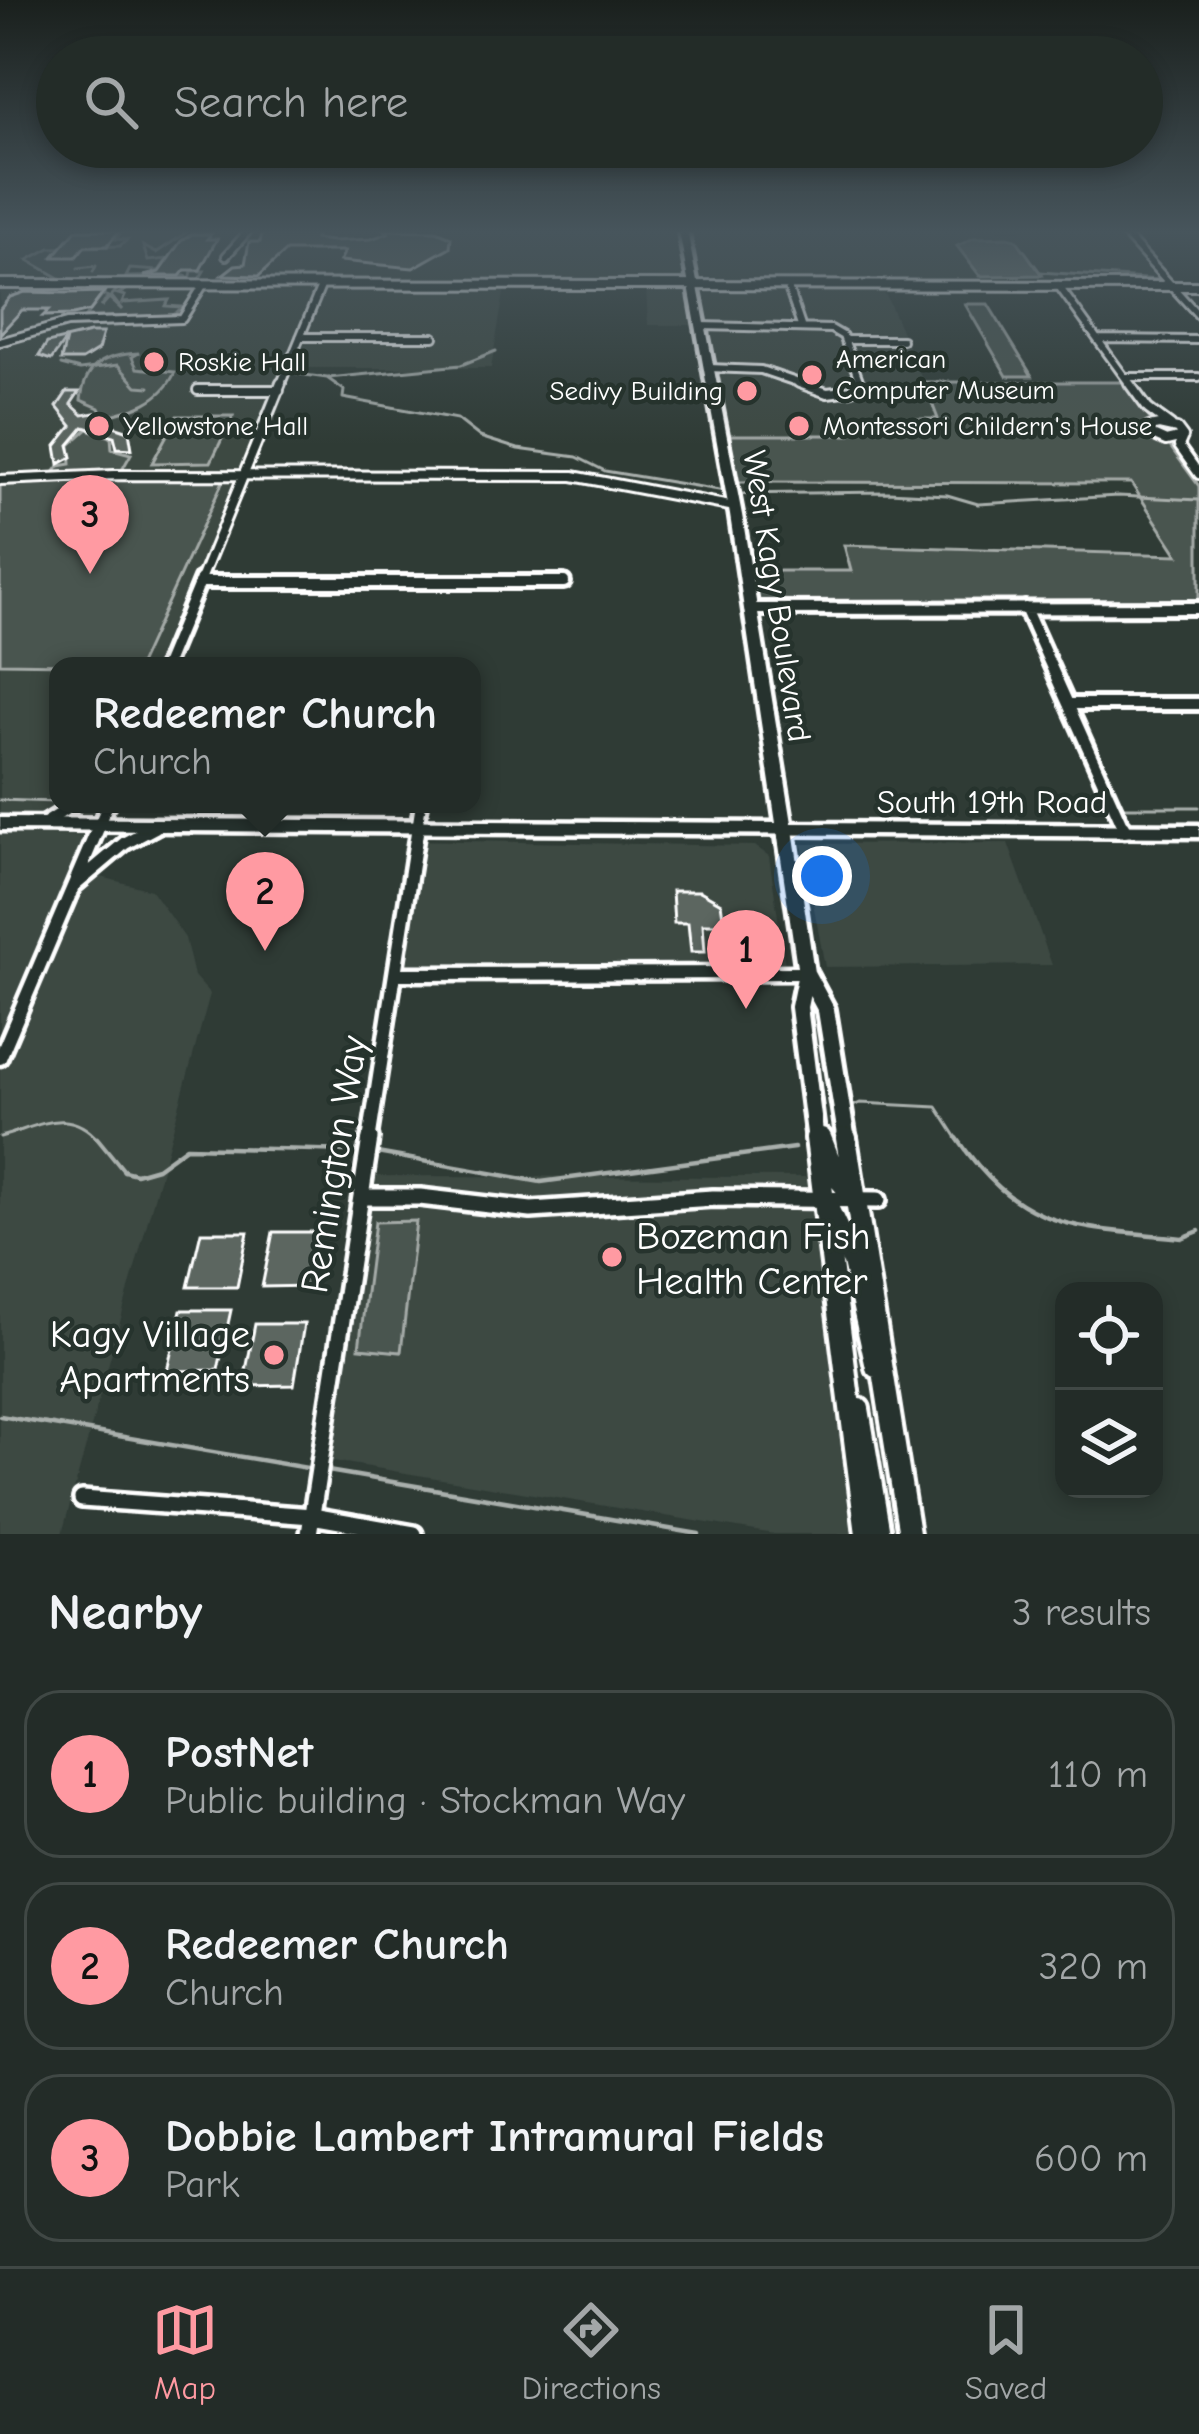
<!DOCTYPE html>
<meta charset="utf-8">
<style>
body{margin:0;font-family:"Comic Neue",sans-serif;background:#2b3430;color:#f1f3f6}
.controls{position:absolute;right:36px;bottom:36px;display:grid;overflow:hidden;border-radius:24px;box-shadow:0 6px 18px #0003}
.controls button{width:108px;height:108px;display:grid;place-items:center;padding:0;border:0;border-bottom:3px solid #404845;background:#232c28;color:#f1f3f6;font:60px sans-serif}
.you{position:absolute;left:822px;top:876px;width:42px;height:42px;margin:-30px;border:9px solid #fff;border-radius:50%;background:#1a73e8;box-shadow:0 0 0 18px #1a73e833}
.badge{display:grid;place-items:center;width:78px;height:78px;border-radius:50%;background:#ff9aa2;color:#111;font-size:39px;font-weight:700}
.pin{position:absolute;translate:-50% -99px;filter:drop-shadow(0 3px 6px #0008)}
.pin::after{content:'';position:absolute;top:63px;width:42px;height:36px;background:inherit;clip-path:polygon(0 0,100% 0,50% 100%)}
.popup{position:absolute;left:49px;top:657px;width:432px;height:156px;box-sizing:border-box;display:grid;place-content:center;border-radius:24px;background:#232c28;filter:drop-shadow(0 3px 9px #0005);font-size:39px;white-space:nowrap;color:#a3a7a8}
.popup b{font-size:45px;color:#f1f3f6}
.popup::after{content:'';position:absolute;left:50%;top:100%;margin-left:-24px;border:24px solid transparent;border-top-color:#232c28}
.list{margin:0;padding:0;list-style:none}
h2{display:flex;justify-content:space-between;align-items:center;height:156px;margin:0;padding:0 48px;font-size:51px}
h2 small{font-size:39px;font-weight:400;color:#a3a7a8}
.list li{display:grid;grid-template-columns:78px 1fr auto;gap:36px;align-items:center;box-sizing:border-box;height:168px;margin:0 24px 24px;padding:0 24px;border:3px solid #404845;border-radius:36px}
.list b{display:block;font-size:45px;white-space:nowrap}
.list p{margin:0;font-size:39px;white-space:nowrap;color:#a3a7a8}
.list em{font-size:39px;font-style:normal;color:#a3a7a8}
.icon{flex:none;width:66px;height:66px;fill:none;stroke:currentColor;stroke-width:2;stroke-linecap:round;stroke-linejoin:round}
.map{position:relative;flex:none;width:1199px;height:1534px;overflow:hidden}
.search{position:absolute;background:#232c28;box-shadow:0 6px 18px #0003;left:36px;right:36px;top:36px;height:132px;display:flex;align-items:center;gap:30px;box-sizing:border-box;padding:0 42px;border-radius:66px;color:#a3a7a8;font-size:45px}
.sheet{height:732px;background:#232c28}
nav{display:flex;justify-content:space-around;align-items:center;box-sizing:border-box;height:168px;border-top:3px solid #404845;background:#232c28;font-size:33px;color:#a3a7a8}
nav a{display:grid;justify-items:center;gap:6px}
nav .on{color:#ff9aa2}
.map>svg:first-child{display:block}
</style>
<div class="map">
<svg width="1199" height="1534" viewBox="0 0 1199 1534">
<rect width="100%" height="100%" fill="#2f3b35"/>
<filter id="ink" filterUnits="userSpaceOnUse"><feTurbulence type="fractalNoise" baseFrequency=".00833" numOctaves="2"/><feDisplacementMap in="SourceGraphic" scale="24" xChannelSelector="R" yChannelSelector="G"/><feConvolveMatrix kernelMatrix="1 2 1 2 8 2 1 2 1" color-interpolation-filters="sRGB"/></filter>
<g filter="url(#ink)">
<!-- built -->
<path fill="#3c4842" d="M 0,230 L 1125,230 L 1172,282 L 505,288 L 491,368 L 288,368 L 165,666 L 58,666 L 58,804 L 107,804 L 79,871 L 151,890 L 185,938 L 194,976 L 210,994 L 62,1534 L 0,1534 Z
M 882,286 L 939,419 L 847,420 L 852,435 L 725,435 L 700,287 Z
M 646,288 L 687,288 L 692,325 L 648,325 Z
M 404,840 L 755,846 L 769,856 L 787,978 L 384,976 Z
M 1008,843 L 1052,965 L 825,967 L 802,844 Z
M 354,1176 L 810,1177 L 862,1534 L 774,1534 L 309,1457 Z"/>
<!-- green -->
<path fill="#4a544f" stroke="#a4aaa7" stroke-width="3" d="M 123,230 L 190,230 L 156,253 L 143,246 L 148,261 L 167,259 L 159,271 L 130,269 L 126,277 L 186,276 L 190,280 L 192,271 L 204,271 L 198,281 L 189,282 L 67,282 L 28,260 L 50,248 L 120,246 L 127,240 L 116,239 Z
M 119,288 L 131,288 L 118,294 L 125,296 L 122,303 L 169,300 L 166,306 L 182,307 L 173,316 L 85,317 L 103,295 L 108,297 L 101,307 L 109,298 L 122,310 L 111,296 Z
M 965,304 L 988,304 L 1032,376 L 1007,376 Z
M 139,353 L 132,357 L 137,368 L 175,372 C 162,402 133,410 103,417 L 99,408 L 81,400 C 85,364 104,355 139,353 Z
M 924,382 L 1123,382 L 1199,486 L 1199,602 L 756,603 L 749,571 L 851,571 L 844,545 L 1178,555 L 1131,483 L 733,482 L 725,435 L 850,435 L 846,419 L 938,419 Z
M 177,416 L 233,416 L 211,462 L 152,463 Z
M 88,429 L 111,437 L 112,449 L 131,454 L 122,470 L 53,474 L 59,466 L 71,464 L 70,445 Z
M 110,479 L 224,479 L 139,665 L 0,663 L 0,484 Z
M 416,1221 L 401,1352 L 359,1348 L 375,1222 Z"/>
<!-- water -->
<path fill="#707975" stroke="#a9afac" stroke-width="3" d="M 1008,237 L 1016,239 L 1042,275 L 980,276 L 957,246 L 974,238 Z"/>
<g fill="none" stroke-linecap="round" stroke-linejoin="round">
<!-- stream-far1 -->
<path stroke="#a9afac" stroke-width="3" d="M 78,268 L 96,266 L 93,272
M 1040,272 L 1160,280
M 61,365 L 80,370 L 118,365 L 137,386 L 150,387
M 298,374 L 327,378 L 344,390 L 343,398 L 457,419 L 480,437 L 518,449 L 577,457 L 605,471 L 725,491
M 328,378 L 461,365 L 496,351
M 739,494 L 888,492 L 947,495 L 978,504 L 1118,496 L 1199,500
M 0,800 L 55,802
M 1045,806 L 1105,806
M 1123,807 L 1199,807
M 849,1108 L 860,1103 L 937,1107 L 959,1141
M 0,1137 C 40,1126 69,1105 99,1141"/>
<!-- stream -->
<path stroke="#a9afac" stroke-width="4.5" d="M 97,1138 L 124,1171 L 136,1174 L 157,1168 L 186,1147 L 356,1151
M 957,1138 C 1022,1233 1077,1227 1182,1238 L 1199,1231
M 377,1153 L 541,1182 L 794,1148
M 0,1416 L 313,1469
M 328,1471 L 699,1534"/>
</g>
<!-- building -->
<path fill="#5b6661" stroke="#fff" stroke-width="3" d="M 76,230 L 120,230 L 107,246 L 85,246 L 76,257 L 53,257 Z
M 263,230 L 317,230 L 315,239 L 333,241 L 371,239 L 388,233 L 385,230 L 437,231 L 451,237 L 450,247 L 413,268 L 340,261 L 345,251 L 286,251 L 259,276 L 222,275 L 235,265 L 245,264 L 249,242 L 260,242 Z
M 192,234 L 211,234 L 207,239 L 217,239 L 200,270 L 185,270 L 180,276 L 144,276 L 159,272 L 181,241 Z
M 25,292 L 69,293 L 104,292 L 90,311 L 73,315 L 43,316 L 49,310 L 22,310 L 0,334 L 0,309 L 10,297 Z
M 90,333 L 103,333 L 98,350 L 82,360 L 61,360 L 66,339 L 51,360 L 39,356 L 47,343 Z
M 67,392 L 79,392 L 71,404 L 83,415 L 95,413 L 99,421 L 129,431 L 132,449 L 117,448 L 114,436 L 84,427 L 69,445 L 72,457 L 59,464 L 56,446 L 72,426 L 57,407 Z
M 672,891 L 700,891 L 721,903 L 724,924 L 703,924 L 705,952 L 691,952 L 688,923 L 674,923 Z
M 201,1232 L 248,1232 L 237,1287 L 188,1287 Z
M 273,1232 L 320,1232 L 311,1286 L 262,1287 Z
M 181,1310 L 231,1310 L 218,1370 L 167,1371 Z
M 255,1324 L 304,1324 L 294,1385 L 243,1386 Z"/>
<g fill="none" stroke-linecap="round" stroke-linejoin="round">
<!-- pedestrian casing -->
<g stroke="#fff" stroke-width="12">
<path id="pedestrian" d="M 226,256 L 249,230"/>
</g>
<!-- minor-far4 casing -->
<g stroke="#fff" stroke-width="12">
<path id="minor-far4" d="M 1121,230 L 1199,316
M 787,285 L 801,326
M 1058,285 L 1131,386
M 701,326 L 831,329 L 843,336 L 859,380 L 855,386
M 300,337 L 434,337
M 1098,339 L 1199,340
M 845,340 L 902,340
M 0,342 L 67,323 L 182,319 L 204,284
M 709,368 L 761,370 L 808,386
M 1125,377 L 1199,377
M 280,386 L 322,284"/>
</g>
<!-- minor-far3 casing -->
<g stroke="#fff" stroke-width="14">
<path id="minor-far3" d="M 799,383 L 827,393 L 852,390 L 857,383
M 1129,383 L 1148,409 L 1171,426
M 198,390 L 279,390
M 1159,425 L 1177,429 L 1183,437 L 1166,441 L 1148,433 L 1149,427 Z
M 1182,439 L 1179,446 L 1199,474
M 0,480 L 114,475 L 573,476 L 735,507
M 200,582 L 281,383"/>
</g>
<!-- minor-far2 casing -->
<g stroke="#fff" stroke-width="20">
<path id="minor-far2" d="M 200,582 L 564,582
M 1025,608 L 1124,829
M 752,609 L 1199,608
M 165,666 L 201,579
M 1068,704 L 1199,704
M 43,824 L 75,804
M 97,829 L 108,804
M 417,829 L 421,804"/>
</g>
<!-- minor-far1 casing -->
<g stroke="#fff" stroke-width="21">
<path id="minor-far1" d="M 1123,826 L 1125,831
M 75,885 L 125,843 L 155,827
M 395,974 L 806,973
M 0,1058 L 99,826
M 369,1141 L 418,826"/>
</g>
<!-- minor casing -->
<g stroke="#fff" stroke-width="24">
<path id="minor" d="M 361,1197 L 420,1197 L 531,1210 L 713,1198 L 878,1200
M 82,1499 L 312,1516 L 414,1534
M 309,1534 L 370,1138"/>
</g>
<!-- tertiary-far2 casing -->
<g stroke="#fff" stroke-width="14">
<path id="tertiary-far2" d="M 0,284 L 1199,286"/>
</g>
<!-- tertiary-far1 casing -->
<g stroke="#fff" stroke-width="26">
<path id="tertiary-far1" d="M 785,830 L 806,973 L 799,1007 L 816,1141
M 806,973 L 826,1010 L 847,1141"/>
</g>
<!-- tertiary casing -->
<g stroke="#fff" stroke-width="28">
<path id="tertiary" d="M 816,1138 L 866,1534
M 821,1138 L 836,1176 L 853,1196
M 846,1138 L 909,1534
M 825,1201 L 853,1262 L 876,1367
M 859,1409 L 880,1534"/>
</g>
<!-- secondary casing -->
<g stroke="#fff" stroke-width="9">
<path id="secondary" d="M 679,230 L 687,230 L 742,515 L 792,823 L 1199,825 L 1199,837 L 0,830 L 0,818 L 776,823 L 730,515 Z"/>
</g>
<!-- pedestrian -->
<use href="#pedestrian" stroke="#26332d" stroke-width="6"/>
<!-- minor-far4 -->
<use href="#minor-far4" stroke="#26332d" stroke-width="6"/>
<!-- minor-far3 -->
<use href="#minor-far3" stroke="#26332d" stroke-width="8"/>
<!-- minor-far2 -->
<use href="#minor-far2" stroke="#26332d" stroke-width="10"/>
<!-- minor-far1 -->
<use href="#minor-far1" stroke="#26332d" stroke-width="12"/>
<!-- minor -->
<use href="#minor" stroke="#26332d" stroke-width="15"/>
<!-- tertiary-far2 -->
<use href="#tertiary-far2" stroke="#26332d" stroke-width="8"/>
<!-- tertiary-far1 -->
<use href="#tertiary-far1" stroke="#26332d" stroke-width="16"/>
<!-- tertiary -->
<use href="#tertiary" stroke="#26332d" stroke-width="20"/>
<!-- secondary -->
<use href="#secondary" fill="#26332d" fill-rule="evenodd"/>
</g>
</g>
<!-- sky -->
<linearGradient id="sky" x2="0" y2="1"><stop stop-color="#1a201d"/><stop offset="0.52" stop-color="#47555c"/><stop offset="1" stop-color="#47555c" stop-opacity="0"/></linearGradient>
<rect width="1199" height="445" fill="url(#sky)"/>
<!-- markers -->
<g fill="#ff9aa2" stroke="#26332d" stroke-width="4.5">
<circle cx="154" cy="362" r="12"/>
<circle cx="812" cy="375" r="12"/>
<circle cx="747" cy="391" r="12"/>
<circle cx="99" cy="426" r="12"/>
<circle cx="799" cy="426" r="12"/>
<circle cx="612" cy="1257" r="12"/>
<circle cx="274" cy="1355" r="12"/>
</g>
<g text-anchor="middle" stroke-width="9" stroke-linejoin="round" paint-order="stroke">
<!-- far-poi labels -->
<g font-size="27" fill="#fff" stroke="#26332d" text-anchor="start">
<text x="836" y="368">American<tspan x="836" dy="31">Computer Museum</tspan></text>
<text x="178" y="371">Roskie Hall</text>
<text x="723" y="400" text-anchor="end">Sedivy Building</text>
<text x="123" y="435">Yellowstone Hall</text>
<text x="823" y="435">Montessori Childern's House</text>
</g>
<!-- street labels -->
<g font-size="33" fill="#fff" stroke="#26332d">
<text transform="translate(778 596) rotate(81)" y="12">West Kagy Boulevard</text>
<text x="992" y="813">South 19th Road</text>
</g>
<!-- near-street labels -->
<g font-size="39" fill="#fff" stroke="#26332d">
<text transform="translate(333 1164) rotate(-81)" y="14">Remington Way</text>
</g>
<!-- near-poi labels -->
<g font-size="39" fill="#fff" stroke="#26332d" text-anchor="start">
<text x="636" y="1249">Bozeman Fish<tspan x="636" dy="45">Health Center</tspan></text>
<text x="250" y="1347" text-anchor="end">Kagy Village<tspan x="250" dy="45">Apartments</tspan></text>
</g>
</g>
</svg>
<div class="controls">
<button><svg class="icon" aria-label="locate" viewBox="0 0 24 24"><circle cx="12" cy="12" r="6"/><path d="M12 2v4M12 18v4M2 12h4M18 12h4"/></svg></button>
<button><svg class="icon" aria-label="layers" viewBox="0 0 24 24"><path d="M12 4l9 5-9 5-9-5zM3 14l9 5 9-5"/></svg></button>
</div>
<div class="you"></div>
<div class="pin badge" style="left:746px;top:1009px">1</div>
<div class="pin badge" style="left:265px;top:951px">2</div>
<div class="popup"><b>Redeemer Church</b>Church</div>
<div class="pin badge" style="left:90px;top:574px">3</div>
<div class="search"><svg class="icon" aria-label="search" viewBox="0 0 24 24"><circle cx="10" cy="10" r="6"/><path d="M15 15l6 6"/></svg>Search here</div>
</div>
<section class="sheet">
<h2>Nearby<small>3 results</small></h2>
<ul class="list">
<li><span class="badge">1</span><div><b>PostNet</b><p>Public building · Stockman Way</p></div><em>110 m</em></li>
<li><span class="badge">2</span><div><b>Redeemer Church</b><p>Church</p></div><em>320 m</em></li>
<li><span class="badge">3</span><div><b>Dobbie Lambert Intramural Fields</b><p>Park</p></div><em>600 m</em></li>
</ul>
</section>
<nav>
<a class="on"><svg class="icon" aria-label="map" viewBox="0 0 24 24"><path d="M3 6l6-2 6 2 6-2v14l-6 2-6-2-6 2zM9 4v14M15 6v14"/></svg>Map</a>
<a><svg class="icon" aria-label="directions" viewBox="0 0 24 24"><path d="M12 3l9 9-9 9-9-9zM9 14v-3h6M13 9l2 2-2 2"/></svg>Directions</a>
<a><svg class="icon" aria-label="saved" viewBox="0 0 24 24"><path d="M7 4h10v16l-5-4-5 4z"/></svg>Saved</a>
</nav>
